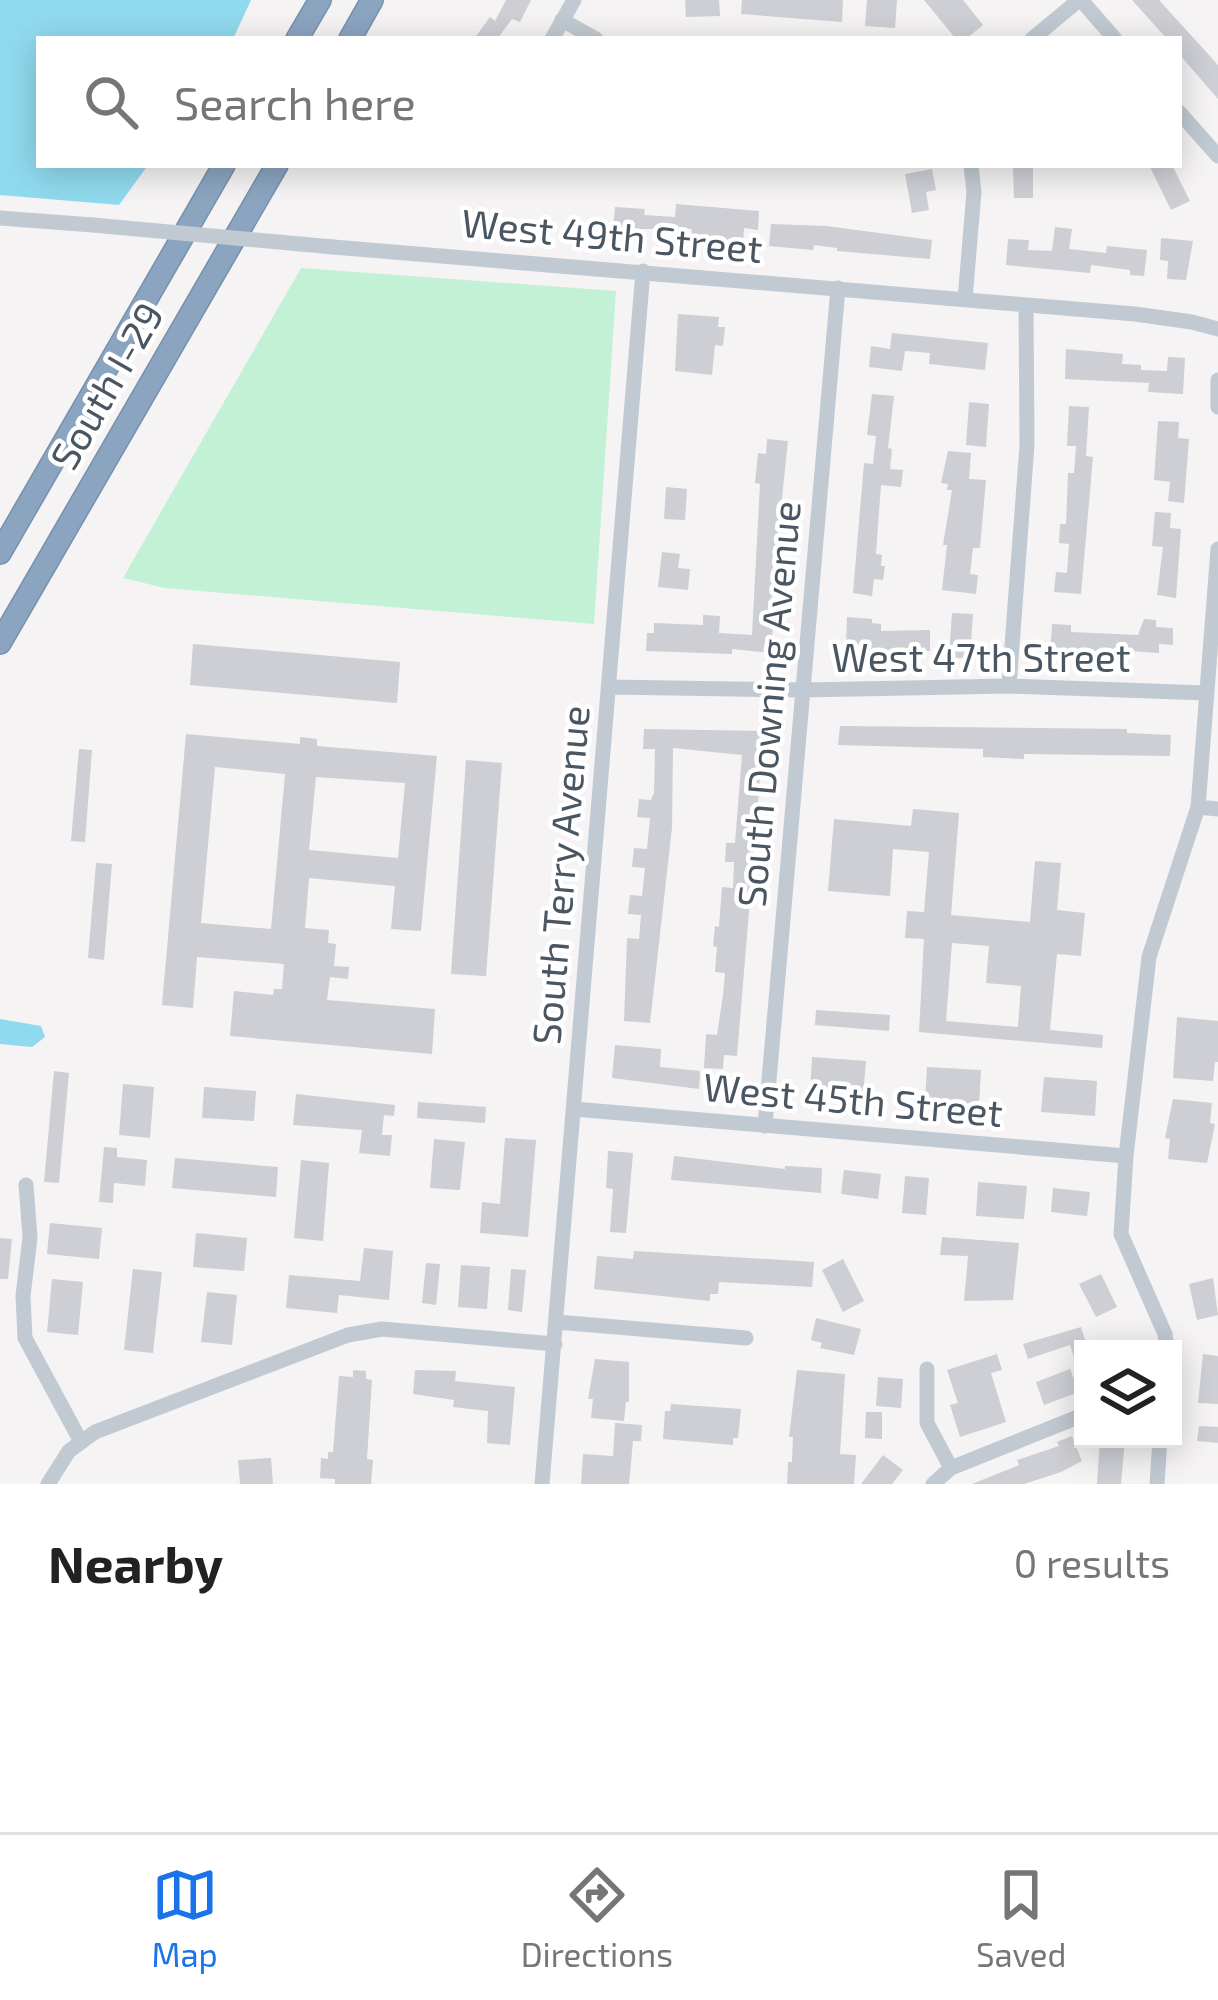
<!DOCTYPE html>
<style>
body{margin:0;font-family:"Exo 2",sans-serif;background:#f2f2f2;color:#222}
.controls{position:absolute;right:36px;bottom:36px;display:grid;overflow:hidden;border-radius:0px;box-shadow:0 6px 30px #0003}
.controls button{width:108px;height:108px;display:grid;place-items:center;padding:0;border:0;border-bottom:3px solid #e0e0e0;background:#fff;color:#222;font:60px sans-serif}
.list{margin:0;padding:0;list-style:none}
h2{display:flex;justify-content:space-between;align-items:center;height:156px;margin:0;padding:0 48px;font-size:51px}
h2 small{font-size:39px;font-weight:400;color:#767676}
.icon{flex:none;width:66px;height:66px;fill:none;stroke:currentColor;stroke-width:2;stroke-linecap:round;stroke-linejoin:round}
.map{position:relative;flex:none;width:1218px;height:1484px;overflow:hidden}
.search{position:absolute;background:#fff;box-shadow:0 6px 30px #0003;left:36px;right:36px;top:36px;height:132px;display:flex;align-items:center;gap:30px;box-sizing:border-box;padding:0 42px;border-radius:0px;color:#767676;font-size:45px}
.sheet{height:348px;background:#fff}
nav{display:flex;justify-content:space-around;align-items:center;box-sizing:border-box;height:168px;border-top:3px solid #e0e0e0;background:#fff;font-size:33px;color:#767676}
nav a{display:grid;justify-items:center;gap:6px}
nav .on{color:#1a73e8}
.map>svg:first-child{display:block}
</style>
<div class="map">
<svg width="1218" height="1484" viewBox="0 0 1218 1484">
<rect width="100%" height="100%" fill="#f5f3f3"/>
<!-- green -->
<path fill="#c3f1d5" d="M 301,268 L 616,291 L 594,624 L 165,588 L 123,578 Z"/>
<!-- water -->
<path fill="#90daee" d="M 0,0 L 251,0 L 233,39 L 39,39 L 39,165 L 148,165 L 119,205 L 0,195 Z
M 0,1019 L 41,1026 L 45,1037 L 32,1047 L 0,1044 Z"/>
<!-- building -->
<path fill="#cdcfd5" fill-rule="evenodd" d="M 506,0 L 531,0 L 520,22 L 512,19 L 497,39 L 474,39 L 490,17 L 495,21 Z
M 685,0 L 719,0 L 720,16 L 686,17 Z
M 742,0 L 843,0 L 842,22 L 741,14 Z
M 867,0 L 897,0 L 895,28 L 865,26 Z
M 924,0 L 963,0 L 983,25 L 966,39 L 956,39 Z
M 1132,0 L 1159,0 L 1218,65 L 1218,99 L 1179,54 L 1179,39 L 1167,39 Z
M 1149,165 L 1172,165 L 1190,201 L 1171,210 Z
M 1013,167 L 1033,167 L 1033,198 L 1014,198 Z
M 932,169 L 936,190 L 926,192 L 929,210 L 912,213 L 905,174 Z
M 676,204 L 759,211 L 758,230 L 744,228 L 743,243 L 691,238 L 692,229 L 613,229 L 615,207 L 645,209 L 644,215 L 675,217 Z
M 771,224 L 826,226 L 932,240 L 930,259 L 837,251 L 837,248 L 814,245 L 813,250 L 769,246 Z
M 1055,227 L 1072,229 L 1069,249 L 1106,253 L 1107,246 L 1147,250 L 1144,276 L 1130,275 L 1130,270 L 1091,265 L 1090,273 L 1006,265 L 1008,239 L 1029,240 L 1028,250 L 1052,251 Z
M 1161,238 L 1193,241 L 1186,280 L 1167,279 L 1168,261 L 1160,260 Z
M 678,314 L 719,317 L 718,327 L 725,327 L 723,346 L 715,345 L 712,375 L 675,371 Z
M 892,333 L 988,343 L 985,370 L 929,364 L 930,353 L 905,351 L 902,371 L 869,367 L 871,346 L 890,349 Z
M 1066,349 L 1123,354 L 1122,364 L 1141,365 L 1141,370 L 1167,371 L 1168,357 L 1185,358 L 1183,394 L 1148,392 L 1149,383 L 1065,379 Z
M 872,394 L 894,396 L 888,448 L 892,449 L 890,469 L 903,470 L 901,487 L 881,485 L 876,554 L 882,555 L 881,566 L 885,566 L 883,580 L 874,579 L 872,596 L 853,593 L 864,463 L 873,464 L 876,436 L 867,435 Z
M 969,402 L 989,404 L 986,447 L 966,445 Z
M 1069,406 L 1089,407 L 1086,456 L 1093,457 L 1081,594 L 1054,592 L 1056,572 L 1067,573 L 1069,544 L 1059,543 L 1060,524 L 1066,524 L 1068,473 L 1074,473 L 1076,446 L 1067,446 Z
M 1158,421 L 1179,422 L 1178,438 L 1189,439 L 1184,503 L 1168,501 L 1170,482 L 1154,480 Z
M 767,439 L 788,441 L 770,612 L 775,612 L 770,653 L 732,649 L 732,654 L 646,651 L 647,633 L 654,633 L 654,623 L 703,625 L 703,615 L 720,616 L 719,633 L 752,635 L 760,484 L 755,483 L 758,453 L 766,454 Z
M 948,451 L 971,453 L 969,479 L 986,480 L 980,548 L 973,548 L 970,574 L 978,575 L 976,594 L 942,590 L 947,545 L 943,545 L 952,490 L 947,490 L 948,484 L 941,483 Z
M 666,487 L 687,489 L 685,520 L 664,519 Z
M 1155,512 L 1171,513 L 1170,528 L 1181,529 L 1176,598 L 1157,595 L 1163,547 L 1152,546 Z
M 662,552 L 680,554 L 678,568 L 690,569 L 688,590 L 658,587 Z
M 952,613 L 973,614 L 970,659 L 949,657 Z
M 847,617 L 872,619 L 872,623 L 881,624 L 881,631 L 930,630 L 930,651 L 859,653 L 860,645 L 846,644 Z
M 1144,619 L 1156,620 L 1156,627 L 1173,628 L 1173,645 L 1159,644 L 1159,653 L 1130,651 L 1130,657 L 1069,654 L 1069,658 L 1050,657 L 1052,624 L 1071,625 L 1071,632 L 1138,635 Z
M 193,644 L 400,662 L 397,703 L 190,685 Z
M 840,726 L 1127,729 L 1127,733 L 1171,735 L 1170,756 L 1024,754 L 1024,759 L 983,757 L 983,749 L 838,745 Z
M 644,729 L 764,731 L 737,1056 L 724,1055 L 723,1069 L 704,1068 L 706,1034 L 717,1035 L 723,995 L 725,973 L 715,972 L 717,947 L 713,946 L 715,926 L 719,927 L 722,887 L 733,888 L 734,862 L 725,862 L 726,843 L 735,843 L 742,755 L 673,748 L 672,828 L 650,1023 L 624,1021 L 627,938 L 639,939 L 641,915 L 628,914 L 630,895 L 642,896 L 645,868 L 632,867 L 634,848 L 647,849 L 650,818 L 637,817 L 639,799 L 651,800 L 654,793 L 655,749 L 643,749 Z
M 186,734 L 300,744 L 300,737 L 317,739 L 317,746 L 437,756 L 421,931 L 391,929 L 395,886 L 309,878 L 305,928 L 329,930 L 328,943 L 336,944 L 334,966 L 349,967 L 348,979 L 330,977 L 327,1000 L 435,1009 L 432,1054 L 230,1036 L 234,991 L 273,995 L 274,989 L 282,989 L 284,964 L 197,957 L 193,1008 L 162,1005 ZM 215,767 L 285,774 L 271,929 L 201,923 ZM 316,777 L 405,783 L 398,858 L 309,850 Z
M 79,749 L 92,750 L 85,842 L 71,841 Z
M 466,760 L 502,763 L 486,976 L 451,974 Z
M 913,809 L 959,813 L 951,915 L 1030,922 L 1035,861 L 1061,863 L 1057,910 L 1085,913 L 1081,956 L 1057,954 L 1050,1030 L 1103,1035 L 1102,1048 L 919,1032 L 924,939 L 905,938 L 907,911 L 924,912 L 929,852 L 893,849 L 890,896 L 828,891 L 834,819 L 911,826 ZM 952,943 L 989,946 L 986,983 L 1021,986 L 1018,1027 L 946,1021 Z
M 96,863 L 112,864 L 104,960 L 88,958 Z
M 816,1010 L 890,1015 L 889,1031 L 815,1025 Z
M 1177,1017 L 1218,1021 L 1218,1062 L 1215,1062 L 1213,1081 L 1173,1078 Z
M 615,1045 L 661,1049 L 660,1067 L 700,1071 L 699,1089 L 612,1078 Z
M 812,1057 L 866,1061 L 863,1096 L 810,1092 Z
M 927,1067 L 981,1070 L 979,1105 L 925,1101 Z
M 54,1071 L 69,1073 L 59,1183 L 44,1182 Z
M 1044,1077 L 1097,1081 L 1095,1116 L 1041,1112 Z
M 123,1084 L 154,1087 L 150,1138 L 119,1135 Z
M 204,1087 L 256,1091 L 254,1121 L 202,1118 Z
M 296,1094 L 395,1105 L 394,1116 L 384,1115 L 382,1135 L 392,1135 L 390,1156 L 359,1153 L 362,1130 L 293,1125 Z
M 1173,1099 L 1212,1103 L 1210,1123 L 1215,1124 L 1207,1163 L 1168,1159 L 1170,1139 L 1165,1138 Z
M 418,1102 L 486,1107 L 485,1123 L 417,1118 Z
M 505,1138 L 536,1140 L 528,1237 L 480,1233 L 482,1202 L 500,1204 Z
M 434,1139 L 465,1142 L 460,1190 L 430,1188 Z
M 104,1147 L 117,1148 L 117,1157 L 147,1160 L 145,1186 L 114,1183 L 113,1203 L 99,1202 Z
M 608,1151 L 633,1153 L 626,1233 L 610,1232 L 613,1189 L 606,1188 Z
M 674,1156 L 785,1169 L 785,1166 L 822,1168 L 821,1193 L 671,1180 Z
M 175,1158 L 278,1167 L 276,1197 L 172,1188 Z
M 301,1160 L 329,1163 L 323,1241 L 294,1238 Z
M 844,1170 L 881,1174 L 878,1199 L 841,1194 Z
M 905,1176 L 929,1178 L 926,1215 L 902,1213 Z
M 978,1182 L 1027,1186 L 1024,1219 L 976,1216 Z
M 1053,1188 L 1090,1192 L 1087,1216 L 1051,1212 Z
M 50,1223 L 102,1228 L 99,1259 L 47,1254 Z
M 196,1233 L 247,1238 L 244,1271 L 193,1267 Z
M 942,1237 L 1019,1243 L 1013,1300 L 964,1301 L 968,1256 L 940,1255 Z
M 0,1238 L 12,1239 L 8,1279 L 0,1279 Z
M 364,1248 L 393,1251 L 389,1300 L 339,1295 L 337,1313 L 286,1308 L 289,1275 L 360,1281 Z
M 634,1251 L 814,1262 L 812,1287 L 719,1282 L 718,1294 L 710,1294 L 710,1301 L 594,1289 L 597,1256 L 633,1259 Z
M 843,1259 L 864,1301 L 843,1312 L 822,1270 Z
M 426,1263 L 440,1264 L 436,1305 L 422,1303 Z
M 461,1265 L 490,1267 L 487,1309 L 458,1307 Z
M 133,1269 L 162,1272 L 153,1353 L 124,1350 Z
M 511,1269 L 526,1270 L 522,1312 L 508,1310 Z
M 1101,1274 L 1117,1307 L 1096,1317 L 1079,1284 Z
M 1213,1278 L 1218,1315 L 1197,1320 L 1189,1284 Z
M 52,1279 L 83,1282 L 78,1335 L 47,1332 Z
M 207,1292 L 237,1295 L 232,1345 L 201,1342 Z
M 816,1318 L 861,1329 L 854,1355 L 820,1348 L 822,1343 L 811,1340 Z
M 1081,1327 L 1088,1349 L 1083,1349 L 1083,1355 L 1074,1357 L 1070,1345 L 1028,1359 L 1023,1344 Z
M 997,1354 L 1002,1370 L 991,1373 L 1006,1422 L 960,1437 L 950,1405 L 958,1403 L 947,1370 Z
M 1203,1354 L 1218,1356 L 1218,1404 L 1198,1403 Z
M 595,1359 L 629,1362 L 629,1402 L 626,1402 L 624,1421 L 591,1418 L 593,1399 L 588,1399 Z
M 1070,1369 L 1079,1392 L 1044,1405 L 1036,1382 Z
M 353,1370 L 366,1371 L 366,1379 L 372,1380 L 367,1459 L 373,1460 L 371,1484 L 335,1484 L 335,1479 L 320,1478 L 321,1458 L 328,1459 L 328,1452 L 333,1452 L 339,1376 L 353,1377 Z
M 415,1370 L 456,1371 L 455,1381 L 515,1387 L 510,1445 L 487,1443 L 488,1411 L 453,1407 L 454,1400 L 413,1394 Z
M 797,1370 L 845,1374 L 840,1454 L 856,1455 L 854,1484 L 787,1484 L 788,1462 L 792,1462 L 793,1437 L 789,1437 Z
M 878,1377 L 903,1379 L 901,1408 L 876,1406 Z
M 671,1404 L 741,1409 L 738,1438 L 733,1438 L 733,1445 L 663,1439 L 665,1411 L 670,1411 Z
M 866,1412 L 882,1412 L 882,1439 L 865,1438 Z
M 615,1423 L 642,1425 L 641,1441 L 633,1441 L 629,1484 L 581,1484 L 583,1454 L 613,1456 Z
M 1199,1426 L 1218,1427 L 1218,1443 L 1197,1441 Z
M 1072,1436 L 1082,1461 L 1061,1472 L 1024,1484 L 972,1484 L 1019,1465 L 1017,1460 L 1059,1446 L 1057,1442 Z
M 1100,1439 L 1125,1439 L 1121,1484 L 1097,1484 Z
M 883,1455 L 903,1470 L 892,1484 L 861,1484 Z
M 271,1458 L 273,1484 L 240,1484 L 238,1460 Z"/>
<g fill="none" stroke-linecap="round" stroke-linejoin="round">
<!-- highway casing -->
<g stroke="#7690ad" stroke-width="24">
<path id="highway" d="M 297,39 L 320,0
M 350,39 L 372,0
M 0,553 L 224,165
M 0,643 L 277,165"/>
</g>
<!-- minor -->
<path stroke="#c1cad2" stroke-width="15" d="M 1081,0 L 1115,39
M 562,20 L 596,39
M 552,39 L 574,0
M 1032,39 L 1079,0
M 1179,112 L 1218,156
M 0,218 L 93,225
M 333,247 L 1135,314 L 1192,322 L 1218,329
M 965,299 L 974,192 L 971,165
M 1218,380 L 1218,407
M 1009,686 L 1027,445 L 1026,305
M 610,687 L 804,690 L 1009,686 L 1207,693
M 1198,807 L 1218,809
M 574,1109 L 1126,1156
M 765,1126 L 838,288
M 26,1185 L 30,1237 L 23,1296 L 25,1338 L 80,1440
M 557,1322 L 746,1338
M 1167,1349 L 1165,1334 L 1121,1234 L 1126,1156 L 1149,957 L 1198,807 L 1218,549
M 927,1369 L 927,1423 L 951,1468
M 48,1484 L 69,1451 L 95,1432 L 348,1335 L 382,1329 L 555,1344
M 542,1484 L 643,271
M 933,1484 L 951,1468 L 1083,1415
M 1157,1484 L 1160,1439"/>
<!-- highway -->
<use href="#highway" stroke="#8ba5c1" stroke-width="21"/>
<!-- minor-bridge -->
<path stroke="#c1cad2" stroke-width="15" d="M 93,225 L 333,247"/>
</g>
<g text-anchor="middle" stroke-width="9" stroke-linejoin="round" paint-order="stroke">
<!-- street labels -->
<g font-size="39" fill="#4a5661" stroke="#fff">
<text transform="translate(612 236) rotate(5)" y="14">West 49th Street</text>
<text transform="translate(107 386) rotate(-60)" y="14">South I-29</text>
<text x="981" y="672">West 47th Street</text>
<text transform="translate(769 704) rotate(-85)" y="14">South Downing Avenue</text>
<text transform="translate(561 875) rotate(-85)" y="14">South Terry Avenue</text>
<text transform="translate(853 1100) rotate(5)" y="14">West 45th Street</text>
</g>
</g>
</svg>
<div class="controls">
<button><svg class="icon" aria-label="layers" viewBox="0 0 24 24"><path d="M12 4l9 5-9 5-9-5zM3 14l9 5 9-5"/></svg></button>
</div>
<div class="search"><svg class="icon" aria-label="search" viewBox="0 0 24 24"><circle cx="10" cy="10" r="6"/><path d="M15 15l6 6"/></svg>Search here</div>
</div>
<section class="sheet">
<h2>Nearby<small>0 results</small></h2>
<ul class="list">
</ul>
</section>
<nav>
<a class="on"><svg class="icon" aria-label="map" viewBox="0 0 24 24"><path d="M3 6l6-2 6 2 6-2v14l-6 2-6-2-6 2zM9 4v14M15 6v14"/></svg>Map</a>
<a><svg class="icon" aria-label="directions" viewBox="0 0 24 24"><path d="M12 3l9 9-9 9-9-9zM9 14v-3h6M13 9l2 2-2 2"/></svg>Directions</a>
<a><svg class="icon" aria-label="saved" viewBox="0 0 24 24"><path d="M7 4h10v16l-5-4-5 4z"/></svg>Saved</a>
</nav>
